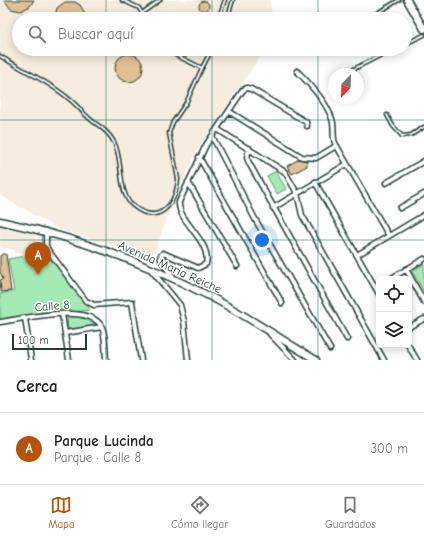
<!DOCTYPE html>
<html lang="es">
<meta charset="utf-8">
<style>
body{margin:0;font-family:"Comic Neue",sans-serif;background:#f6f6f6;color:#222}
.controls{position:absolute;right:12px;bottom:12px;display:grid;overflow:hidden;border-radius:6px;box-shadow:0 2px 10px #0003}
.controls button{width:36px;height:36px;display:grid;place-items:center;padding:0;border:0;border-bottom:1px solid #e0e0e0;background:#fff;color:#222;font:20px sans-serif}
.compass{position:absolute;left:328px;top:68px;width:36px;height:36px;border-radius:50%;background:#fff;box-shadow:0 2px 10px #0003;rotate:203deg}
.scale{position:absolute;left:12px;bottom:10px;width:75px;box-sizing:border-box;padding-left:4px;border:2px solid #1f3d34;border-top:0;font-size:11px;line-height:14px;white-space:nowrap;color:#1f3d34;-webkit-text-stroke:3px #fff;paint-order:stroke}
.you{position:absolute;left:262px;top:240px;width:14px;height:14px;margin:-10px;border:3px solid #fff;border-radius:50%;background:#1a73e8;box-shadow:0 0 0 6px #1a73e833}
.badge{display:grid;place-items:center;width:26px;height:26px;border-radius:50%;background:#b45309;color:#fff;font-size:13px;font-weight:700}
.pin{position:absolute;translate:-50% -33px;filter:drop-shadow(0 1px 2px #0008)}
.pin::after{content:'';position:absolute;top:21px;width:14px;height:12px;background:inherit;clip-path:polygon(0 0,100% 0,50% 100%)}
.list{margin:0;padding:0;list-style:none}
h2{display:flex;justify-content:space-between;align-items:center;height:52px;margin:0;padding:0 16px;font-size:17px}
h2 small{font-size:13px;font-weight:400;color:#767676}
.list li{display:grid;grid-template-columns:26px 1fr auto;gap:12px;align-items:center;box-sizing:border-box;height:72px;padding:0 16px;border-top:1px solid #e0e0e0}
.list b{display:block;font-size:15px;white-space:nowrap}
.list p{margin:0;font-size:13px;white-space:nowrap;color:#767676}
.list em{font-size:13px;font-style:normal;color:#767676}
.icon{flex:none;width:22px;height:22px;fill:none;stroke:currentColor;stroke-width:2;stroke-linecap:round;stroke-linejoin:round}
.map{position:relative;flex:none;width:424px;height:360px;overflow:hidden}
.search{position:absolute;background:#fff;box-shadow:0 2px 10px #0003;left:12px;right:12px;top:12px;height:44px;display:flex;align-items:center;gap:10px;box-sizing:border-box;padding:0 14px;border-radius:22px;color:#767676;font-size:15px}
.sheet{height:124px;background:#fff}
nav{display:flex;justify-content:space-around;align-items:center;box-sizing:border-box;height:56px;border-top:1px solid #e0e0e0;background:#fff;font-size:11px;color:#767676}
nav a{display:grid;justify-items:center;gap:2px}
nav .on{color:#b45309}
.map>svg:first-child{display:block}
</style>
<div class="map">
<svg width="424" height="360" viewBox="0 0 424 360">
<rect width="100%" height="100%" fill="#fff"/>
<filter id="ink" filterUnits="userSpaceOnUse"><feTurbulence type="fractalNoise" baseFrequency=".025" numOctaves="2"/><feDisplacementMap in="SourceGraphic" scale="8" xChannelSelector="R" yChannelSelector="G"/><feConvolveMatrix kernelMatrix="1 2 1 2 8 2 1 2 1" color-interpolation-filters="sRGB"/></filter>
<g filter="url(#ink)">
<!-- built -->
<path fill="#f6ecdf" d="M 0,0 L 270,0 L 272,19 L 19,19 L 19,49 L 265,49 L 196,152 L 171,207 L 151,262 L 104,243 L 58,229 L 0,195 Z
M 0,226 L 36,235 L 35,249 L 32,254 L 15,253 L 15,250 L 0,247 Z"/>
<!-- green -->
<path fill="#a5eab5" stroke="#629474" d="M 276,171 L 286,189 L 277,194 L 267,176 Z
M 48,252 L 90,310 L 0,320 L 0,294 L 14,291 L 8,259 Z
M 424,264 L 424,292 L 412,271 Z
M 67,316 L 81,316 L 96,325 L 68,330 Z"/>
<!-- building -->
<path fill="#e2c094" stroke="#1f3d34" d="M 4,0 L 34,0 L 30,6 L 21,11 L 11,9 Z
M199 6a5 5 0 1 1 10 0a5 5 0 1 1-10 0Z
M 65,2 L 75,2 L 80,5 L 85,14 L 85,19 L 54,19 L 57,8 Z
M 163,14 L 171,15 L 177,19 L 155,19 Z
M115 68a14 14 0 1 1 28 0a14 14 0 1 1-28 0Z
M 299,159 L 307,161 L 307,166 L 292,174 L 287,166 Z
M 2,254 L 6,254 L 11,291 L 1,292 L 0,280 L 3,279 L 0,272 L 0,256 Z"/>
<g fill="none" stroke-linecap="round" stroke-linejoin="round">
<!-- lane casing -->
<g stroke="#1f3d34" stroke-width="5">
<path id="lane" d="M 122,0 L 139,8 L 145,19
M 142,13 L 160,0
M 218,19 L 225,0
M 227,19 L 233,0
M 367,19 L 399,0
M 405,44 L 424,35
M 163,49 L 202,68 L 212,49
M 206,49 L 210,52
M 0,56 C 22,70 48,81 68,98 C 76,104 82,112 90,119 C 99,126 108,131 114,142 C 123,158 118,193 132,205 C 158,227 176,205 178,179 L 169,133 L 173,122 L 186,103 L 202,68
M 344,74 L 393,49
M 387,115 L 393,126 L 402,136 L 411,135 L 424,127"/>
</g>
<!-- street casing -->
<g stroke="#1f3d34" stroke-width="7">
<path id="street" d="M 297,71 C 309,83 327,103 332,119 C 335,126 332,135 335,143 L 389,236
M 230,112 L 302,157 L 316,158 L 336,146
M 217,129 L 285,172 L 297,193 L 302,215 L 384,360
M 212,136 L 255,219 L 330,349
M 249,148 L 247,158 L 249,163 L 347,339
M 199,157 L 282,303
M 188,182 L 237,266
M 315,182 L 379,294
M 386,183 L 424,161
M 273,208 L 347,164
M 400,208 L 424,194
M 46,231 L 46,246 L 48,250 L 86,301 L 94,305 L 132,302 L 141,360
M 357,255 L 424,215
M 406,269 L 424,302
M 152,271 L 180,305 L 184,321 L 188,360
M 390,279 L 424,259
M 175,280 C 171,272 162,265 160,257 L 163,253 L 198,268 L 206,264 C 212,241 177,221 179,202 L 206,145 L 243,90 L 247,88 L 251,89 L 306,122 L 307,126
M 62,314 L 69,360
M 25,318 L 31,360
M 0,322 C 23,319 84,304 100,324 C 106,331 105,350 106,360
M 409,327 L 424,319
M 65,333 L 102,327
M 270,334 L 295,360
M 408,345 L 417,360"/>
</g>
<!-- primary casing -->
<g stroke="#1f3d34" stroke-width="9">
<path id="primary" d="M 407,0 L 424,29
M 0,221 C 72,236 143,262 209,296 C 246,315 280,339 316,360"/>
</g>
<!-- lane -->
<use href="#lane" stroke="#fff" stroke-width="2"/>
<!-- street -->
<use href="#street" stroke="#fff" stroke-width="4"/>
<!-- primary -->
<use href="#primary" stroke="#fff" stroke-width="6"/>
</g>
</g>
<!-- grid -->
<path fill="none" stroke="#0f766e" stroke-width="1" stroke-opacity="0.55" d="M 106,0 L 106,19M 212,0 L 212,19M 318,0 L 318,19M 106,49 L 106,360M 212,49 L 212,360M 318,49 L 318,360M 0,120 L 424,120M 0,240 L 424,240"/>
<g text-anchor="middle" stroke-width="3" stroke-linejoin="round" paint-order="stroke">
<!-- street labels -->
<g font-size="12" fill="#1f3d34" stroke="#fff">
<text transform="translate(170 267) rotate(24)" y="4">Avenida María Reiche</text>
<text transform="translate(52 306) rotate(-5)" y="4">Calle 8</text>
</g>
</g>
</svg>
<div class="controls">
<button><svg class="icon" aria-label="locate" viewBox="0 0 24 24"><circle cx="12" cy="12" r="6"/><path d="M12 2v4M12 18v4M2 12h4M18 12h4"/></svg></button>
<button><svg class="icon" aria-label="layers" viewBox="0 0 24 24"><path d="M12 4l9 5-9 5-9-5zM3 14l9 5 9-5"/></svg></button>
</div>
<svg class="compass" viewBox="-18 -18 36 36"><path d="M0-13l5 13h-10z" fill="#e53935"/><path d="M0 13l5-13h-10z" fill="#767676"/></svg>
<div class="scale">100 m</div>
<div class="you"></div>
<div class="pin badge" style="left:38px;top:275px">A</div>
<div class="search"><svg class="icon" aria-label="search" viewBox="0 0 24 24"><circle cx="10" cy="10" r="6"/><path d="M15 15l6 6"/></svg>Buscar aquí</div>
</div>
<section class="sheet">
<h2>Cerca<small></small></h2>
<ul class="list">
<li><span class="badge">A</span><div><b>Parque Lucinda</b><p>Parque · Calle 8</p></div><em>300 m</em></li>
</ul>
</section>
<nav>
<a class="on"><svg class="icon" aria-label="map" viewBox="0 0 24 24"><path d="M3 6l6-2 6 2 6-2v14l-6 2-6-2-6 2zM9 4v14M15 6v14"/></svg>Mapa</a>
<a><svg class="icon" aria-label="directions" viewBox="0 0 24 24"><path d="M12 3l9 9-9 9-9-9zM9 14v-3h6M13 9l2 2-2 2"/></svg>Cómo llegar</a>
<a><svg class="icon" aria-label="saved" viewBox="0 0 24 24"><path d="M7 4h10v16l-5-4-5 4z"/></svg>Guardados</a>
</nav>
